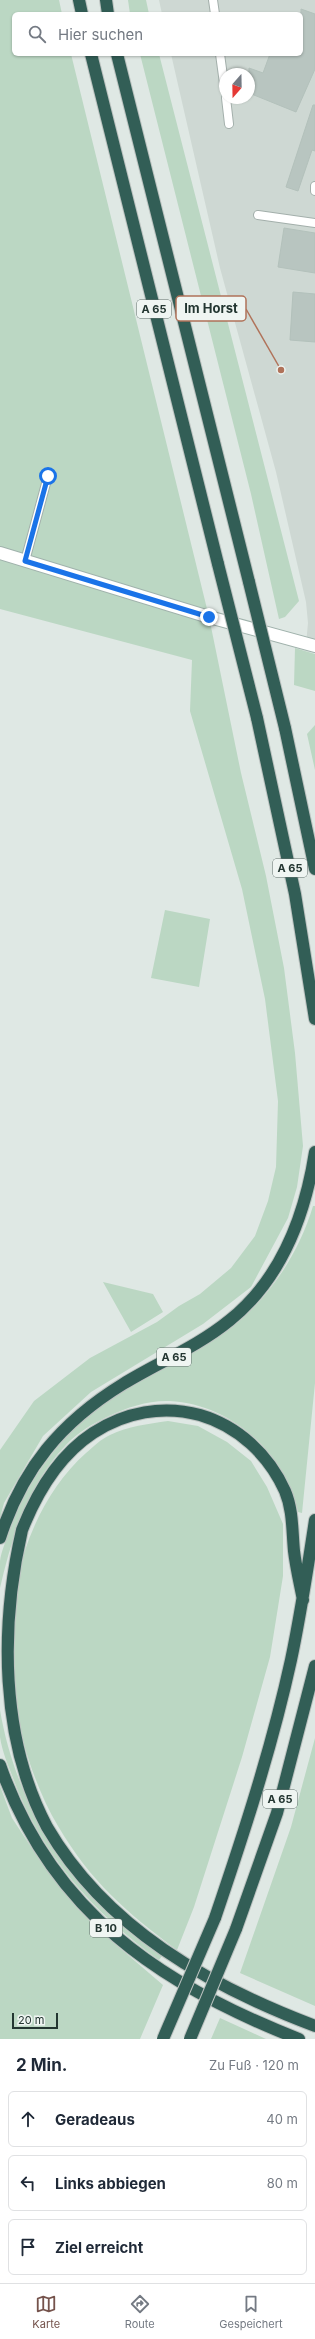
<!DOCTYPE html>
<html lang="de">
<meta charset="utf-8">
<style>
body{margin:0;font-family:Inter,sans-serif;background:#f6f6f7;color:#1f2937}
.compass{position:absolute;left:219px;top:68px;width:36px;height:36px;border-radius:50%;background:#fff;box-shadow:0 1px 3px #0004;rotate:200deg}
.scale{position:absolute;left:12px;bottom:10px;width:46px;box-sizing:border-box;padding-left:4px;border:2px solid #233631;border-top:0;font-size:11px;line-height:14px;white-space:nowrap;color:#233631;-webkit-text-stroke:3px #eff5f2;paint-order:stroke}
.stop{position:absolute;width:12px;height:12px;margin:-9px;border:3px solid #1a73e8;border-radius:50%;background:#fff}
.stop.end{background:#1a73e8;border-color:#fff;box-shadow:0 1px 4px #0008}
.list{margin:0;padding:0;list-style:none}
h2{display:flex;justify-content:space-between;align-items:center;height:52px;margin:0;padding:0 16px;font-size:17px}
h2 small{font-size:13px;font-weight:400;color:#747a83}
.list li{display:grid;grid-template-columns:26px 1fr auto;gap:12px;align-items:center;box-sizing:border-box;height:56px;margin:0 8px 8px;padding:0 8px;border:1px solid #e0e1e3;border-radius:6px}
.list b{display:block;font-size:15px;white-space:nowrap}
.list em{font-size:13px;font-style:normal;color:#747a83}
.icon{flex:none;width:22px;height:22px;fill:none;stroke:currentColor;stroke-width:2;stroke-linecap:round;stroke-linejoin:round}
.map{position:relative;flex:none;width:315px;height:2039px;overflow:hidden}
.search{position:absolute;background:#fff;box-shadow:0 1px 3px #0004;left:12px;right:12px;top:12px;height:44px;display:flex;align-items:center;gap:10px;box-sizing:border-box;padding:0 14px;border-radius:6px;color:#747a83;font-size:15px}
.sheet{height:244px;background:#fff}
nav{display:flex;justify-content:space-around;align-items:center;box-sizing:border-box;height:56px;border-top:1px solid #e0e1e3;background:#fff;font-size:11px;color:#747a83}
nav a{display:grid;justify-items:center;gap:2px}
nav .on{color:#75534c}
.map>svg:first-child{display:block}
</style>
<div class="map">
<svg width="315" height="2039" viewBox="0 0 315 2039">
<rect width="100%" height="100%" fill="#dfe8e4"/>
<!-- built -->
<path fill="#ced8d3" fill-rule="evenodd" d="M 159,0 L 315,0 L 315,646 L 306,644 L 308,623 L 306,602 L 276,472 L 220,268 L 171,54 L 301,54 L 301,14 L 162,14 ZM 225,74 L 249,74 L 249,98 L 225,98 Z"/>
<!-- green -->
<path fill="#bbd7c3" d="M 0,0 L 59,0 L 62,14 L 14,14 L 14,54 L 71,54 L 209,617 L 241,773 L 266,876 L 284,968 L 295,1053 L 303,1146 L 297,1187 L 288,1218 L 251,1287 L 203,1324 L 91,1392 L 43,1436 L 4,1503 L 0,1518 L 0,1450 L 34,1401 L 90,1358 L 157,1322 L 179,1306 L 200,1294 L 231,1268 L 255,1236 L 268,1201 L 276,1167 L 278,1101 L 265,999 L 242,889 L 190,711 L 192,660 L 0,609 Z
M 128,0 L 146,0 L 149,14 L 130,14 Z
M 140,54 L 159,54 L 299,601 L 285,617 L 279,619 L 251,494 Z
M 295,648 L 315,654 L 315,691 L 294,685 Z
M 315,725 L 315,770 L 307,734 Z
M 165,910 L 210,919 L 199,987 L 151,978 Z
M 313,1206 L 315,1206 L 315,1383 L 302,1513 L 298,1512 C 286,1454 231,1404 170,1401 C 149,1400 128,1407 109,1416 C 94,1423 78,1432 66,1445 C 28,1485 12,1536 0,1588 C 0,1580 0,1570 0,1561 C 1,1552 6,1541 9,1532 C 29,1475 66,1428 117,1395 C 154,1370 196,1354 232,1327 C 270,1297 299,1253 313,1206 Z
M 103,1282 L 153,1294 L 163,1312 L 131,1332 Z
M 168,1421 L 198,1426 L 227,1442 L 251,1461 L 267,1487 L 283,1524 L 283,1576 L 270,1657 L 242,1757 L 194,1907 L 177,1950 C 126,1912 91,1882 58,1826 C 28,1776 9,1701 9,1643 C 10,1576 35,1498 86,1453 C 93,1447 101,1439 110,1435 C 128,1426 148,1424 168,1421 Z
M 0,1710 C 12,1781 46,1849 96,1901 C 116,1922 139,1939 162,1956 L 159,1960 C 94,1914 40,1853 13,1778 C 8,1765 2,1751 0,1737 C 0,1728 0,1719 0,1710 Z
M 315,1738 L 315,2006 L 240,1973 L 291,1827 Z
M 0,1786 L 12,1818 L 39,1859 L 77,1908 L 114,1943 L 163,1985 L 140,2039 L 0,2039 Z
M 220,2018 L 266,2039 L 211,2039 Z"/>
<!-- building -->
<path fill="#b8c5c0" stroke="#b3c1bb" d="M 301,9 L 315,14 L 315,69 L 296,112 L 249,93 L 249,68 L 263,73 L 270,54 L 301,54 Z
M 313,105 L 315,105 L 315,151 L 312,150 L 298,191 L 286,187 Z
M 284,228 L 315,233 L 315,273 L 278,267 Z
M 293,292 L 315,294 L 315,342 L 290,340 Z"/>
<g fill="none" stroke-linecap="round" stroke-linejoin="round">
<!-- lane casing -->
<g stroke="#a3afab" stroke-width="10">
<path id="lane" d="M 213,0 L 215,14
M 220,54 L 225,91
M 226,98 L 229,124
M 315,186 L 315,191
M 258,215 L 315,223
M 25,561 L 48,476"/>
</g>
<!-- secondary casing -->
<g stroke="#a0b2ac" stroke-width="14">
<path id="secondary" d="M 0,553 L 209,617 L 315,646"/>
</g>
<!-- highway casing -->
<g stroke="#bdc3c1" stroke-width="14">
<path id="highway" d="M 79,0 L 82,14
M 106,0 L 108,14
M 91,54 L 218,564
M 117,54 L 249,582
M 257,718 L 295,894 L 315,1019
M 285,728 L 315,869
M 0,1538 C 22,1469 61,1422 123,1384 C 159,1362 197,1347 230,1320 C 282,1278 305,1216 315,1152
M 303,1600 C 300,1584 296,1568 294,1551 C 292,1530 293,1510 285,1491 C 269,1455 238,1426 200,1415 C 163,1405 125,1412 93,1433 C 58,1456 37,1492 22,1530 C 0,1626 0,1738 47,1827 C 106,1928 209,1986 315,2026
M 0,1765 C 51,1911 160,1985 299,2039
M 215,1918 C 244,1833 272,1747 291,1660 C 301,1613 308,1566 315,1520
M 236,1929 L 277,1813 L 315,1666"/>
</g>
<!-- lane -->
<use href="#lane" stroke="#fff" stroke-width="8"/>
<!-- secondary -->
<use href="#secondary" stroke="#fff" stroke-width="12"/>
<!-- highway -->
<use href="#highway" stroke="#325e56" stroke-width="12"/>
<!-- highway-bridge casing -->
<g stroke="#bdc3c1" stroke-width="14" stroke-linecap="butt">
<path id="highway-bridge" d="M 218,564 L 257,718
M 249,582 L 285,728
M 163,2039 L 215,1918
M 190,2039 L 236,1929"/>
</g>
<!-- highway-bridge -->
<use href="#highway-bridge" stroke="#325e56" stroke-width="12"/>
</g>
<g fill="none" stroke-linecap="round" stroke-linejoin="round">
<!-- route -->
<path stroke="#1a73e8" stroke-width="5" d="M 48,476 L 25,561 L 209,617"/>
</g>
<g text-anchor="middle" stroke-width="3" stroke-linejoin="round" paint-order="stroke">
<!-- shield labels -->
<g fill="#eff5f2" stroke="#606f6b" stroke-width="1">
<rect x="137" y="300" width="34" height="18" rx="3"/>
<rect x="273" y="859" width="34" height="18" rx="3"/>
<rect x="157" y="1348" width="34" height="18" rx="3"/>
<rect x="263" y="1790" width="34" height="18" rx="3"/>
<rect x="90" y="1919" width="32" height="18" rx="3"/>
</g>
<g font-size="11" font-weight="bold" fill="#233631">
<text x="154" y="313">A 65</text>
<text x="290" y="872">A 65</text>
<text x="174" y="1361">A 65</text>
<text x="280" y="1803">A 65</text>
<text x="106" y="1932">B 10</text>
</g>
</g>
<!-- callouts -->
<path fill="none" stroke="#b07259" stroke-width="1.5" d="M281 370L246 309"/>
<circle fill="#b07259" stroke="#eff5f2" stroke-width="1.5" cx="281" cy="370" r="4"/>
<rect fill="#eff5f2" stroke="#b07259" stroke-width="1.5" x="176" y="296" width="70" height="25" rx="4"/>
<g font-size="13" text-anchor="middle" font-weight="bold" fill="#233631">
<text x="211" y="313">Im Horst</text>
</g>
</svg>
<svg class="compass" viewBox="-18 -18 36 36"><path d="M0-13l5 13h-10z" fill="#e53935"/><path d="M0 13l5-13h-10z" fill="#747a83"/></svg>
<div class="scale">20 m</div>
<div class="stop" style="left:48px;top:476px"></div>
<div class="stop end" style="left:209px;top:617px"></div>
<div class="search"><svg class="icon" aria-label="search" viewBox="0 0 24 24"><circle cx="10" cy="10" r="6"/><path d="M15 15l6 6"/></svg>Hier suchen</div>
</div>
<section class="sheet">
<h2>2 Min.<small>Zu Fuß · 120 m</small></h2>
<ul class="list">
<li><svg class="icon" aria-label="ahead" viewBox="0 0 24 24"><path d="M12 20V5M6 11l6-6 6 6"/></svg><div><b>Geradeaus</b></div><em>40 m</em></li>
<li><svg class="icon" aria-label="left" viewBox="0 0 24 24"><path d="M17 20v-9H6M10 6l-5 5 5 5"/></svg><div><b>Links abbiegen</b></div><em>80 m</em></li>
<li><svg class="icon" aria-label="arrive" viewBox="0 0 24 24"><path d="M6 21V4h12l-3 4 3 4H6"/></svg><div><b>Ziel erreicht</b></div></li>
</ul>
</section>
<nav>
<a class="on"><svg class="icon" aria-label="map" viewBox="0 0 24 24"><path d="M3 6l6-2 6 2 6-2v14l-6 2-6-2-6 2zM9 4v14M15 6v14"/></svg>Karte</a>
<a><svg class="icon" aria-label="directions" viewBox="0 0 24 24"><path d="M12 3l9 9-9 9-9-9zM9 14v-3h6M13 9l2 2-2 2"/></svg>Route</a>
<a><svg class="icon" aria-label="saved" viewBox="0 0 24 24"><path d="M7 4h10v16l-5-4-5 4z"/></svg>Gespeichert</a>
</nav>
